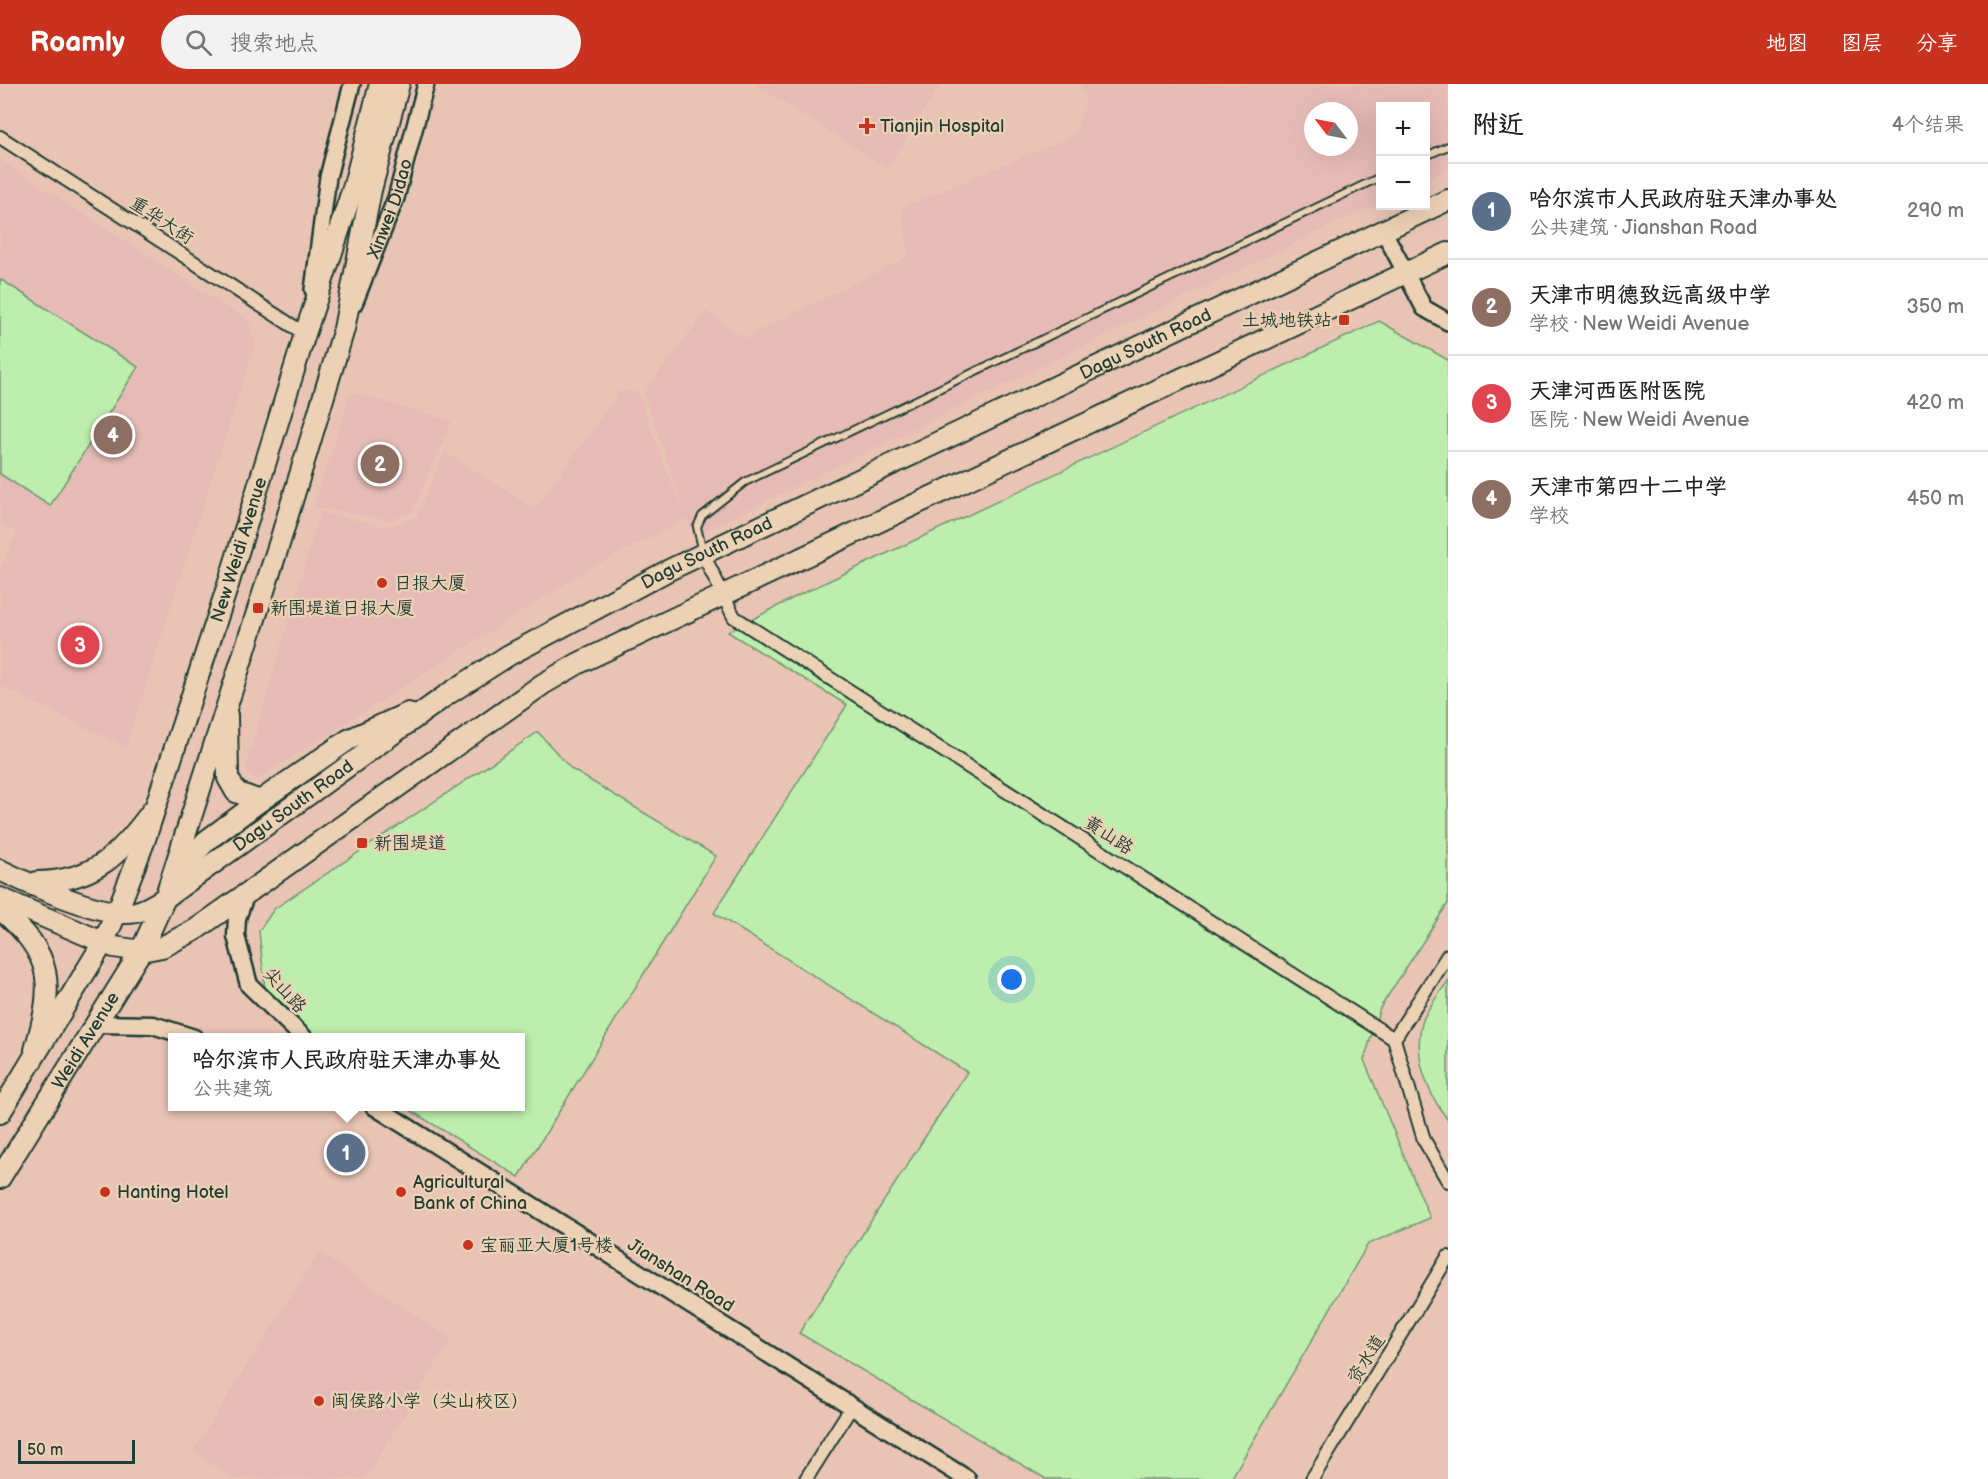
<!DOCTYPE html>
<html lang="zh">
<meta charset="utf-8">
<style>
body{margin:0;font-family:"Balsamiq Sans","LXGW WenKai TC",sans-serif;background:#f2f2f2;color:#222}
.controls{position:absolute;right:18px;top:18px;display:grid;overflow:hidden;border-radius:0px;box-shadow:0 6px 24px #0002}
.controls button{width:54px;height:54px;display:grid;place-items:center;padding:0;border:0;border-bottom:2px solid #e0e0e0;background:#fff;color:#222;font:30px sans-serif}
.compass{position:absolute;left:1304px;top:18px;width:54px;height:54px;border-radius:50%;background:#fff;box-shadow:0 6px 24px #0002;rotate:302deg}
.scale{position:absolute;left:18px;bottom:15px;width:117px;box-sizing:border-box;padding-left:6px;border:3px solid #1f3d34;border-top:0;font-size:16px;line-height:21px;white-space:nowrap;color:#1f3d34;-webkit-text-stroke:4px #edd1b4;paint-order:stroke}
.you{position:absolute;left:1012px;top:896px;width:21px;height:21px;margin:-15px;border:4px solid #fff;border-radius:50%;background:#1a73e8;box-shadow:0 0 0 9px #1a73e833}
.badge{display:grid;place-items:center;width:39px;height:39px;border-radius:50%;background:#c8321e;color:#fff;font-size:20px;font-weight:700}
.pin{position:absolute;translate:-50% -50%;border:3px solid #fff;box-shadow:0 2px 6px #0006}
.popup{position:absolute;left:168px;top:949px;width:357px;height:78px;box-sizing:border-box;display:grid;place-content:center;border-radius:0px;background:#fff;filter:drop-shadow(0 2px 4px #0005);font-size:20px;white-space:nowrap;color:#767676}
.popup b{font-size:22px;color:#222}
.popup::after{content:'';position:absolute;left:50%;top:100%;margin-left:-12px;border:12px solid transparent;border-top-color:#fff}
.list{margin:0;padding:0;list-style:none}
h2{display:flex;justify-content:space-between;align-items:center;height:78px;margin:0;padding:0 24px;font-size:26px}
h2 small{font-size:20px;font-weight:400;color:#767676}
.list li{display:grid;grid-template-columns:39px 1fr auto;gap:18px;align-items:center;box-sizing:border-box;height:96px;padding:0 24px;border-top:2px solid #e0e0e0}
.list b{display:block;font-size:22px;white-space:nowrap}
.list p{margin:0;font-size:20px;white-space:nowrap;color:#767676}
.list em{font-size:20px;font-style:normal;color:#767676}
.icon{flex:none;width:33px;height:33px;fill:none;stroke:currentColor;stroke-width:2;stroke-linecap:round;stroke-linejoin:round}
.map{position:relative;flex:none;width:1448px;height:1395px;overflow:hidden}
header{display:flex;align-items:center;gap:36px;box-sizing:border-box;height:84px;padding:0 30px;background:#c8321e;color:#fff}
header strong{font-size:28px}
nav{display:flex;gap:33px;margin-inline-start:auto;font-size:21px}
.search{width:420px;height:54px;background:#f2f2f2;display:flex;align-items:center;gap:15px;box-sizing:border-box;padding:0 21px;border-radius:33px;color:#767676;font-size:22px}
main{display:flex}
aside{flex:1;background:#fff}
.map>svg:first-child{display:block}
</style>
<header>
<strong>Roamly</strong>
<div class="search"><svg class="icon" aria-label="search" viewBox="0 0 24 24"><circle cx="10" cy="10" r="6"/><path d="M15 15l6 6"/></svg>搜索地点</div>
<nav><a>地图</a><a>图层</a><a>分享</a></nav>
</header>
<main>
<div class="map">
<svg width="1448" height="1395" viewBox="0 0 1448 1395">
<rect width="100%" height="100%" fill="#e9c4b5"/>
<filter id="ink" filterUnits="userSpaceOnUse"><feTurbulence type="fractalNoise" baseFrequency=".0167" numOctaves="2"/><feDisplacementMap in="SourceGraphic" scale="12" xChannelSelector="R" yChannelSelector="G"/><feConvolveMatrix kernelMatrix="1 2 1 2 8 2 1 2 1" color-interpolation-filters="sRGB"/></filter>
<g filter="url(#ink)">
<!-- built -->
<path fill="#e6bbb6" fill-rule="evenodd" d="M 754,0 L 941,0 L 887,84 Z
M 1080,0 L 1448,0 L 1448,85 L 1426,96 L 1426,22 L 1380,22 L 1380,118 L 694,452 L 687,435 L 592,483 L 258,695 L 249,692 L 245,684 L 320,428 L 388,443 L 416,433 L 445,368 L 535,425 L 620,307 L 638,308 L 666,386 L 684,426 L 643,309 L 706,227 L 744,254 L 909,172 L 901,124 L 1074,51 L 1086,18 ZM 1313,27 L 1349,27 L 1349,63 L 1313,63 Z
M 0,76 L 249,237 L 255,261 L 126,663 L 0,602 L 0,485 L 17,448 L 0,440 Z
M 351,308 L 452,337 L 412,428 L 389,436 L 313,423 Z
M 319,1168 L 452,1255 L 365,1395 L 234,1395 L 192,1368 Z"/>
<!-- green -->
<path fill="#bdeead" stroke="#6e9670" stroke-width="1.5" d="M 0,195 L 138,283 L 50,422 L 0,390 Z
M 1379,237 L 1448,276 L 1448,819 L 1380,924 L 1364,976 L 1430,1134 L 1368,1160 L 1231,1395 L 1046,1395 L 799,1249 L 967,988 L 714,829 L 847,621 L 728,548 L 799,511 Z
M 538,648 L 571,685 L 716,772 L 519,1093 L 405,1023 L 520,1022 L 520,954 L 317,953 L 265,905 L 259,847 L 274,825 Z
M 1448,897 L 1448,1036 C 1427,1009 1412,971 1423,936 C 1428,923 1440,909 1448,897 Z"/>
<g fill="none" stroke-linecap="round" stroke-linejoin="round">
<!-- service casing -->
<g stroke="#1f3d34" stroke-width="10">
<path id="service" d="M 1426,72 L 1448,62
M 703,468 L 697,443 L 702,432 L 745,398 L 1380,93"/>
</g>
<!-- minor casing -->
<g stroke="#1f3d34" stroke-width="16">
<path id="minor" d="M 0,53 L 305,250
M 703,470 L 734,533 L 1394,955 L 1424,1056 L 1448,1097
M 1394,955 L 1448,871
M 806,1395 L 852,1322
M 1312,1395 L 1448,1173"/>
</g>
<!-- tertiary casing -->
<g stroke="#1f3d34" stroke-width="20">
<g id="tertiary">
<path d="M 1383,146 L 1424,224 L 1448,238"/>
<path d="M 313,206 L 328,93 L 352,0"/>
<path id="s1" d="M 354,220 L 396,114 L 426,0"/>
</g>
</g>
<!-- secondary casing -->
<g stroke="#1f3d34" stroke-width="21">
<path id="secondary" d="M 245,812 L 237,834 L 236,852 L 249,901 L 304,954
M 95,940 L 153,941 L 194,954
M 374,1022 L 967,1395"/>
</g>
<!-- primary casing -->
<g stroke="#1f3d34" stroke-width="24">
<g id="primary">
<path d="M 227,631 L 228,694 L 236,708 L 260,717"/>
<path id="s2" d="M 0,786 C 31,801 94,829 127,829 C 141,829 153,821 165,814 L 448,610 L 509,571 L 669,486 L 1448,116"/>
<path d="M 37,798 C 94,797 120,771 152,727"/>
<path d="M 174,801 L 188,777 L 206,757 L 260,717 L 348,656 L 408,629"/>
<path d="M 0,814 L 114,863 L 141,867 L 162,863 L 195,846 L 543,600 L 579,579 L 1448,169"/>
<path d="M 0,825 C 55,872 54,900 35,966"/>
</g>
</g>
<!-- trunk casing -->
<g stroke="#1f3d34" stroke-width="24">
<g id="trunk">
<path id="s3" d="M 0,1029 L 103,859 L 117,828 L 144,758 L 228,501 L 305,250 L 354,101 L 380,0"/>
<path id="s4" d="M 0,1094 L 141,867 L 165,814 L 280,457 L 344,245 L 371,106 L 399,0"/>
</g>
</g>
<!-- service -->
<use href="#service" stroke="#edd1b4" stroke-width="6"/>
<!-- minor -->
<use href="#minor" stroke="#edd1b4" stroke-width="12"/>
<!-- tertiary -->
<use href="#tertiary" stroke="#edd1b4" stroke-width="15"/>
<!-- secondary -->
<use href="#secondary" stroke="#edd1b4" stroke-width="16"/>
<!-- primary -->
<use href="#primary" stroke="#edd1b4" stroke-width="20"/>
<!-- trunk -->
<use href="#trunk" stroke="#edd1b4" stroke-width="20"/>
</g>
</g>
<!-- markers -->
<g fill="#c8321e" stroke="#edd1b4" stroke-width="2">
<path d="M864 33h6v6h6v6h-6v6h-6v-6h-6v-6h6z"/>
<rect x="1338" y="230" width="12" height="12" rx="3"/>
<circle cx="382" cy="499" r="6"/>
<rect x="252" y="518" width="12" height="12" rx="3"/>
<rect x="356" y="753" width="12" height="12" rx="3"/>
<circle cx="105" cy="1108" r="6"/>
<circle cx="401" cy="1108" r="6"/>
<circle cx="468" cy="1161" r="6"/>
<circle cx="319" cy="1317" r="6"/>
</g>
<g text-anchor="middle" stroke-width="4.5" stroke-linejoin="round" paint-order="stroke">
<!-- poi labels -->
<g font-size="18" fill="#1f3d34" stroke="#edd1b4" text-anchor="start">
<text x="880" y="48">Tianjin Hospital</text>
<text x="1332" y="242" text-anchor="end">土城地铁站</text>
<text x="394" y="505">日报大厦</text>
<text x="270" y="530">新围堤道日报大厦</text>
<text x="374" y="765">新围堤道</text>
<text x="413" y="1104">Agricultural<tspan x="413" dy="21">Bank of China</tspan></text>
<text x="117" y="1114">Hanting Hotel</text>
<text x="480" y="1167">宝丽亚大厦1号楼</text>
<text x="331" y="1323">闽侯路小学（尖山校区）</text>
</g>
<!-- street labels -->
<g font-size="18" fill="#1f3d34" stroke="#edd1b4">
<text dy="6" stroke="none"><textPath href="#s1" startOffset="102">Xinwei Didao</textPath></text>
<text transform="translate(162 136) rotate(33)" y="6">重华大街</text>
<text dy="6" stroke="none"><textPath href="#s2" startOffset="1306">Dagu South Road</textPath></text>
<text dy="6" stroke="none"><textPath href="#s3" startOffset="615">New Weidi Avenue</textPath></text>
<text dy="6" stroke="none"><textPath href="#s2" startOffset="820">Dagu South Road</textPath></text>
<text dy="6" stroke="none"><textPath href="#s2" startOffset="334">Dagu South Road</textPath></text>
<text transform="translate(1109 751) rotate(33)" y="6">黄山路</text>
<text transform="translate(285 906) rotate(48)" y="6">尖山路</text>
<text dy="6" stroke="none"><textPath href="#s4" startOffset="162">Weidi Avenue</textPath></text>
<text transform="translate(681 1191) rotate(32)" y="6">Jianshan Road</text>
<text transform="translate(1366 1275) rotate(-58)" y="6">资水道</text>
</g>
</g>
</svg>
<div class="controls">
<button>+</button>
<button>−</button>
</div>
<svg class="compass" viewBox="-18 -18 36 36"><path d="M0-13l5 13h-10z" fill="#e53935"/><path d="M0 13l5-13h-10z" fill="#767676"/></svg>
<div class="scale">50 m</div>
<div class="you"></div>
<div class="pin badge" style="left:346px;top:1069px;background:#5c6f8a">1</div>
<div class="popup"><b>哈尔滨市人民政府驻天津办事处</b>公共建筑</div>
<div class="pin badge" style="left:380px;top:380px;background:#8d6e63">2</div>
<div class="pin badge" style="left:80px;top:561px;background:#e0444e">3</div>
<div class="pin badge" style="left:113px;top:351px;background:#8d6e63">4</div>
</div>
<aside>
<h2>附近<small>4个结果</small></h2>
<ul class="list">
<li><span class="badge" style="background:#5c6f8a">1</span><div><b>哈尔滨市人民政府驻天津办事处</b><p>公共建筑 · Jianshan Road</p></div><em>290 m</em></li>
<li><span class="badge" style="background:#8d6e63">2</span><div><b>天津市明德致远高级中学</b><p>学校 · New Weidi Avenue</p></div><em>350 m</em></li>
<li><span class="badge" style="background:#e0444e">3</span><div><b>天津河西医附医院</b><p>医院 · New Weidi Avenue</p></div><em>420 m</em></li>
<li><span class="badge" style="background:#8d6e63">4</span><div><b>天津市第四十二中学</b><p>学校</p></div><em>450 m</em></li>
</ul>
</aside>
</main>
